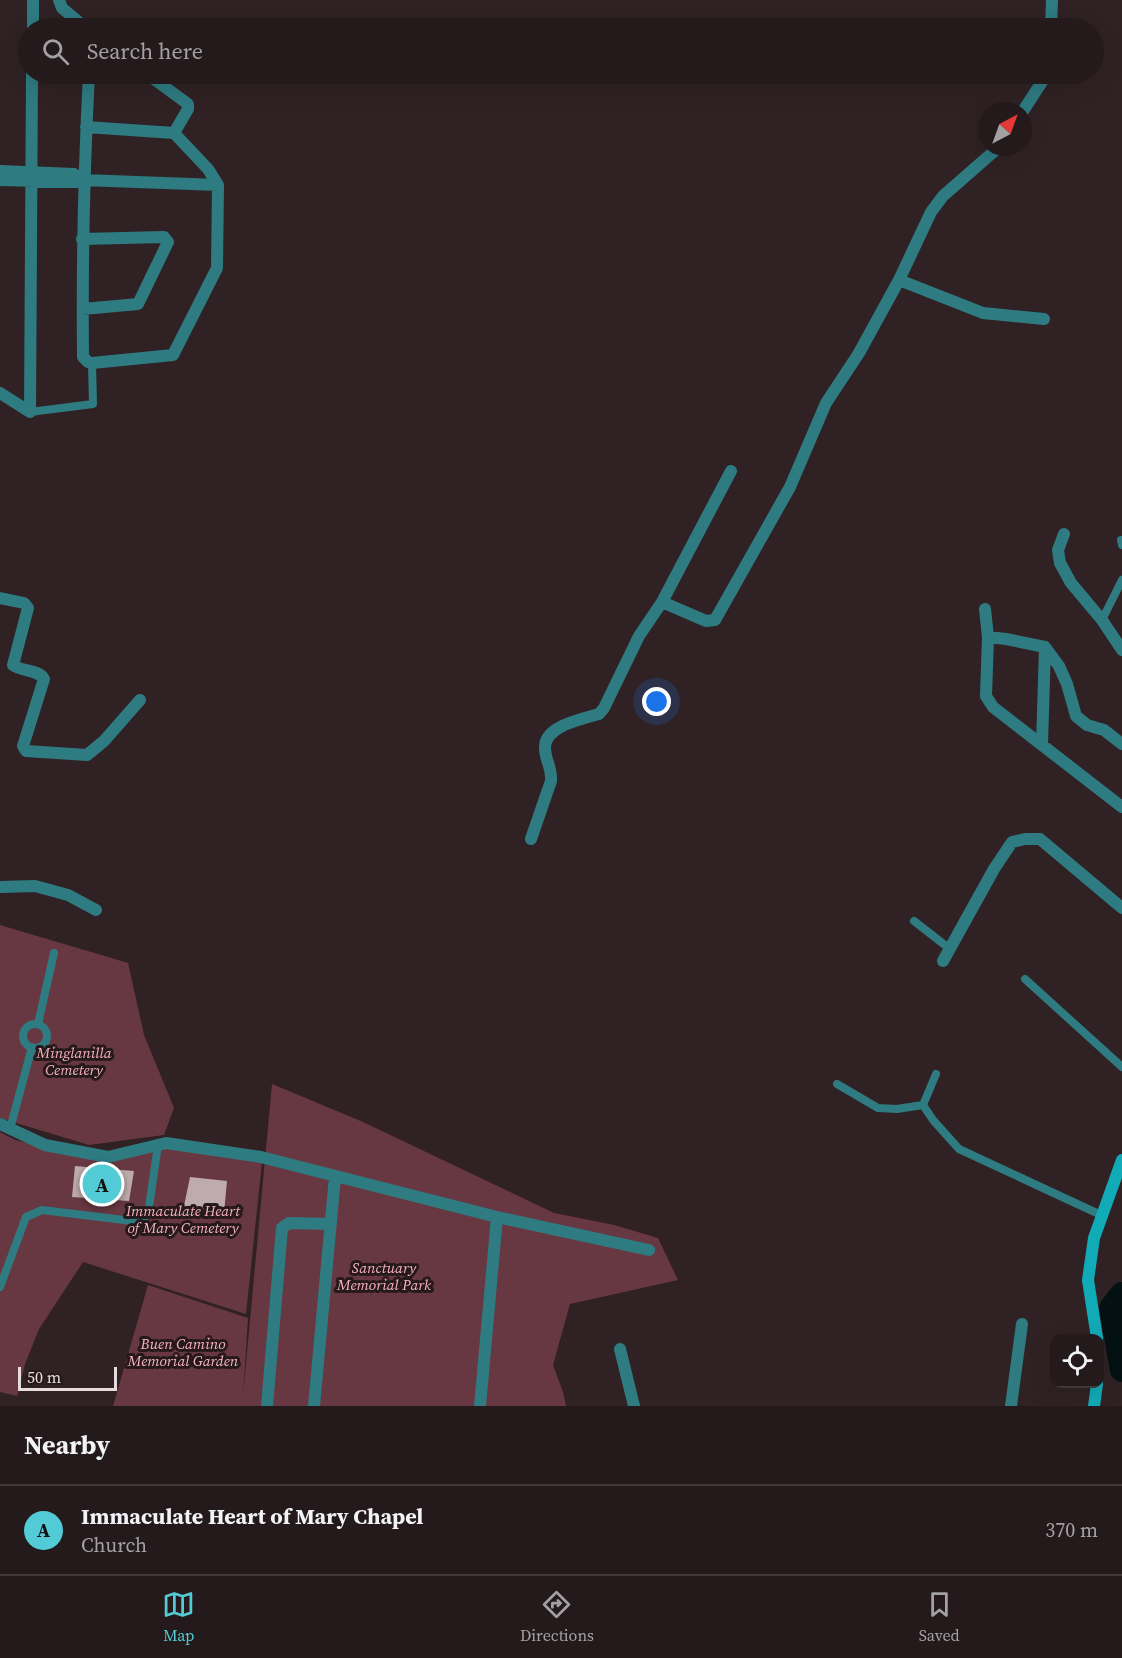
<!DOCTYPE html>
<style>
body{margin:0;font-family:"Source Serif 4",serif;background:#2c2324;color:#f1f3f6}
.controls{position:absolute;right:18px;bottom:18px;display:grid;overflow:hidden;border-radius:12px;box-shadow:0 6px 24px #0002}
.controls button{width:54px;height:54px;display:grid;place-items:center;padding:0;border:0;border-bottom:2px solid #41383a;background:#241a1b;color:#f1f3f6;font:30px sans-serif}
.compass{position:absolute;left:978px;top:102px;width:54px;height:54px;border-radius:50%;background:#241a1b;box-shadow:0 6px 24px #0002;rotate:41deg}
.scale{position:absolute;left:18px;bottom:15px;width:99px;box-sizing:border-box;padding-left:6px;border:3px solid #e5dcdd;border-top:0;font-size:16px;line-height:21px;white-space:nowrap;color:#e5dcdd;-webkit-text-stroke:4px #26191b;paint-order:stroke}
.you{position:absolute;left:657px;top:702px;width:21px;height:21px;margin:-15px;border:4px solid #fff;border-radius:50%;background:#1a73e8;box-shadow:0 0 0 9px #1a73e833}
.badge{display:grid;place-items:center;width:39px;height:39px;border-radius:50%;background:#52cbd7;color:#111;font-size:20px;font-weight:700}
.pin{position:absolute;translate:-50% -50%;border:3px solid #fff;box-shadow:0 2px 6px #0006}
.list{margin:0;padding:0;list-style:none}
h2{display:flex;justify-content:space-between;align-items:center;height:78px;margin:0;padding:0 24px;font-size:26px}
h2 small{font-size:20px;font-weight:400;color:#a3a1a3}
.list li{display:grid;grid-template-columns:39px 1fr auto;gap:18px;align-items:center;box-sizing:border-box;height:90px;padding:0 24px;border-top:2px solid #41383a}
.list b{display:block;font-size:22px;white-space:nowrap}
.list p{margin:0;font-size:20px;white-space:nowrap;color:#a3a1a3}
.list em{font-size:20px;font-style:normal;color:#a3a1a3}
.icon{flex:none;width:33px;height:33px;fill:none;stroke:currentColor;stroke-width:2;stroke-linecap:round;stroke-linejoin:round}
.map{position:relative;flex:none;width:1122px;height:1406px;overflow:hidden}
.search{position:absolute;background:#241a1b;box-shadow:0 6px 24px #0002;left:18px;right:18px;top:18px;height:66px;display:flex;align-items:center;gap:15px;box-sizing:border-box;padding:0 21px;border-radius:33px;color:#a3a1a3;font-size:22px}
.sheet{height:168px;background:#241a1b}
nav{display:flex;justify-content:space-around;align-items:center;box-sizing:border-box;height:84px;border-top:2px solid #41383a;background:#241a1b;font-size:16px;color:#a3a1a3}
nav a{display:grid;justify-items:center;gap:3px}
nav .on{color:#52cbd7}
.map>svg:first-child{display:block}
</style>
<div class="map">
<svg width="1122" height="1406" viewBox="0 0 1122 1406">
<rect width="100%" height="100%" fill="#302224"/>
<!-- green -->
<path fill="#683842" d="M 0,925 L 128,963 L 144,1035 L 174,1108 L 164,1135 L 89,1145 L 0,1118 Z
M 272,1084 L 363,1122 L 554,1213 L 614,1225 L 658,1238 L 678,1280 L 570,1304 L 553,1365 L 563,1392 L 566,1406 L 113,1406 L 148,1285 L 248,1318 L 243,1396 Z
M 0,1132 L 15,1140 L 110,1161 L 165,1146 L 262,1162 L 246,1314 L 83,1262 L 39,1329 L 25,1364 L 17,1396 L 0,1392 Z"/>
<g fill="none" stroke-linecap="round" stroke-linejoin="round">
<!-- river -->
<path stroke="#041113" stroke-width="24" d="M 1122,1294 L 1111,1308 L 1122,1370"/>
</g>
<!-- building -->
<path fill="#bdabae" d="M 75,1166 L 134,1171 L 129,1201 L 72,1197 Z
M 190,1177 L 227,1181 L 224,1213 L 184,1206 Z"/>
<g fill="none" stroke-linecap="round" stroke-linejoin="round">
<!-- lane -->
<path stroke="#2e7b82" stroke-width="8" d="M 30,412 L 93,404 L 92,363
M 1121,540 L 1122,545
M 1102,620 L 1122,580
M 914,921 L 950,949
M 1025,979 L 1122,1067
M 38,1024 L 54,953
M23 1036a12 12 0 1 1 24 0a12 12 0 1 1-24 0Z
M 936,1074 L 923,1105 L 933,1120 L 959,1149 L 1101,1215
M 837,1084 L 878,1108 L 897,1109 L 923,1105
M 10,1129 L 32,1047
M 0,1287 L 26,1217 L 42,1210 L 132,1221 L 143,1219 L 148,1214 L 158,1145"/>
<!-- street -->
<path stroke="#2e7b82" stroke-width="12" d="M 59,0 L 62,8 L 86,28
M 33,28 L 33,0
M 1051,28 L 1052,0
M 147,74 L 188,104 L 188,109 L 174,133
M 1023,111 L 1047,74
M 86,127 L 174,133 L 208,169 L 218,185 L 217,268 L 173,355 L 92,363 L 88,362 L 83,357 C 82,262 84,168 89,74
M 0,171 L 74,174 L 83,180
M 0,180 L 73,182 L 83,180 L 218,185
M 82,239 L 164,237 L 168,242 L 138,304 L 83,309
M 899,280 L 983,313 L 1044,319
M 0,393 L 30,412
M 30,412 L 32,74
M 1064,534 L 1058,550 L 1060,563 L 1071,583 L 1102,620 L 1122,650
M 0,598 L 24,603 L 28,608 L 13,665 C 22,672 38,669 44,679 L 23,746 L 26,751 L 87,755 L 104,741 L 140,700
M 662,602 L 706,621 L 715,620 L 790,487 L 826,403 L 859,353 L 899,280 L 931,212 L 943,196 L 999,147
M 985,609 L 988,637 L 986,696 L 993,707 L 1122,807
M 988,637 L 1006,639 L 1045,647 L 1059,666 L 1067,684 L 1076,716 L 1087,725 L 1104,730 L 1122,744
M 1042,744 L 1045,647
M 531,839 L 551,781 C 552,767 545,760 545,748 C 544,726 582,719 599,714 L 604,708 L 639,636 L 662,602 L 731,471
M 0,887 L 35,886 L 68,895 L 96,910
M 943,961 L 994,869 L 1012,842 L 1025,839 L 1040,839 L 1122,908
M 0,1124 L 45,1145 L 108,1157 L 166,1143 L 261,1157 L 497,1217 L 649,1250
M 620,1349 L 634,1406
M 267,1406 L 282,1228 L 289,1223 L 330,1224
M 314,1406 L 335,1177
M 480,1406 L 497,1217
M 1011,1406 L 1022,1324"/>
<!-- secondary -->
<path stroke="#11aab7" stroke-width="12" d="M 1097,1338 L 1088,1280 L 1094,1238 L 1122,1160
M 1094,1406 L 1097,1384"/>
</g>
<g text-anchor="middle" stroke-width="6" stroke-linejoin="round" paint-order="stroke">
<!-- park labels -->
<g font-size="15" font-style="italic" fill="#f7b2be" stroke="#26191b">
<text x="74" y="1058">Minglanilla<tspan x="74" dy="17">Cemetery</tspan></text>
<text x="183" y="1216">Immaculate Heart<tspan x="183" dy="17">of Mary Cemetery</tspan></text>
<text x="384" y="1273">Sanctuary<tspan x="384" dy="17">Memorial Park</tspan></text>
<text x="183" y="1349">Buen Camino<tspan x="183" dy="17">Memorial Garden</tspan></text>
</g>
</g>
</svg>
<div class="controls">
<button><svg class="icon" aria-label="locate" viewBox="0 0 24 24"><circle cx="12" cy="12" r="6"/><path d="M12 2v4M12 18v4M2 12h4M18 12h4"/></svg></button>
</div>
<svg class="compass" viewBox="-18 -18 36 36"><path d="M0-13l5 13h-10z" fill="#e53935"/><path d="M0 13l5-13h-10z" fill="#a3a1a3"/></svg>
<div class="scale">50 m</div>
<div class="you"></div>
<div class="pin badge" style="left:102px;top:1184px">A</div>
<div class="search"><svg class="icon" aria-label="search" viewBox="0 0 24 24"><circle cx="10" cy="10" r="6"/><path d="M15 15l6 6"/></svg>Search here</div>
</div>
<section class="sheet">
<h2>Nearby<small></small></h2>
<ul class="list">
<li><span class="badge">A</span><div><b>Immaculate Heart of Mary Chapel</b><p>Church</p></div><em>370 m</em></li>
</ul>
</section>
<nav>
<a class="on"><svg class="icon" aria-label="map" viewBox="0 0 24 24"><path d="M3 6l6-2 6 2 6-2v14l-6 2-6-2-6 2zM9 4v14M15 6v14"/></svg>Map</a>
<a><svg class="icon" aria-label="directions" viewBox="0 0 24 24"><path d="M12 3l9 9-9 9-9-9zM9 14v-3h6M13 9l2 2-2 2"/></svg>Directions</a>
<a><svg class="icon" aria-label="saved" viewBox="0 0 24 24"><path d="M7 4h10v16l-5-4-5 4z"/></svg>Saved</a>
</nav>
